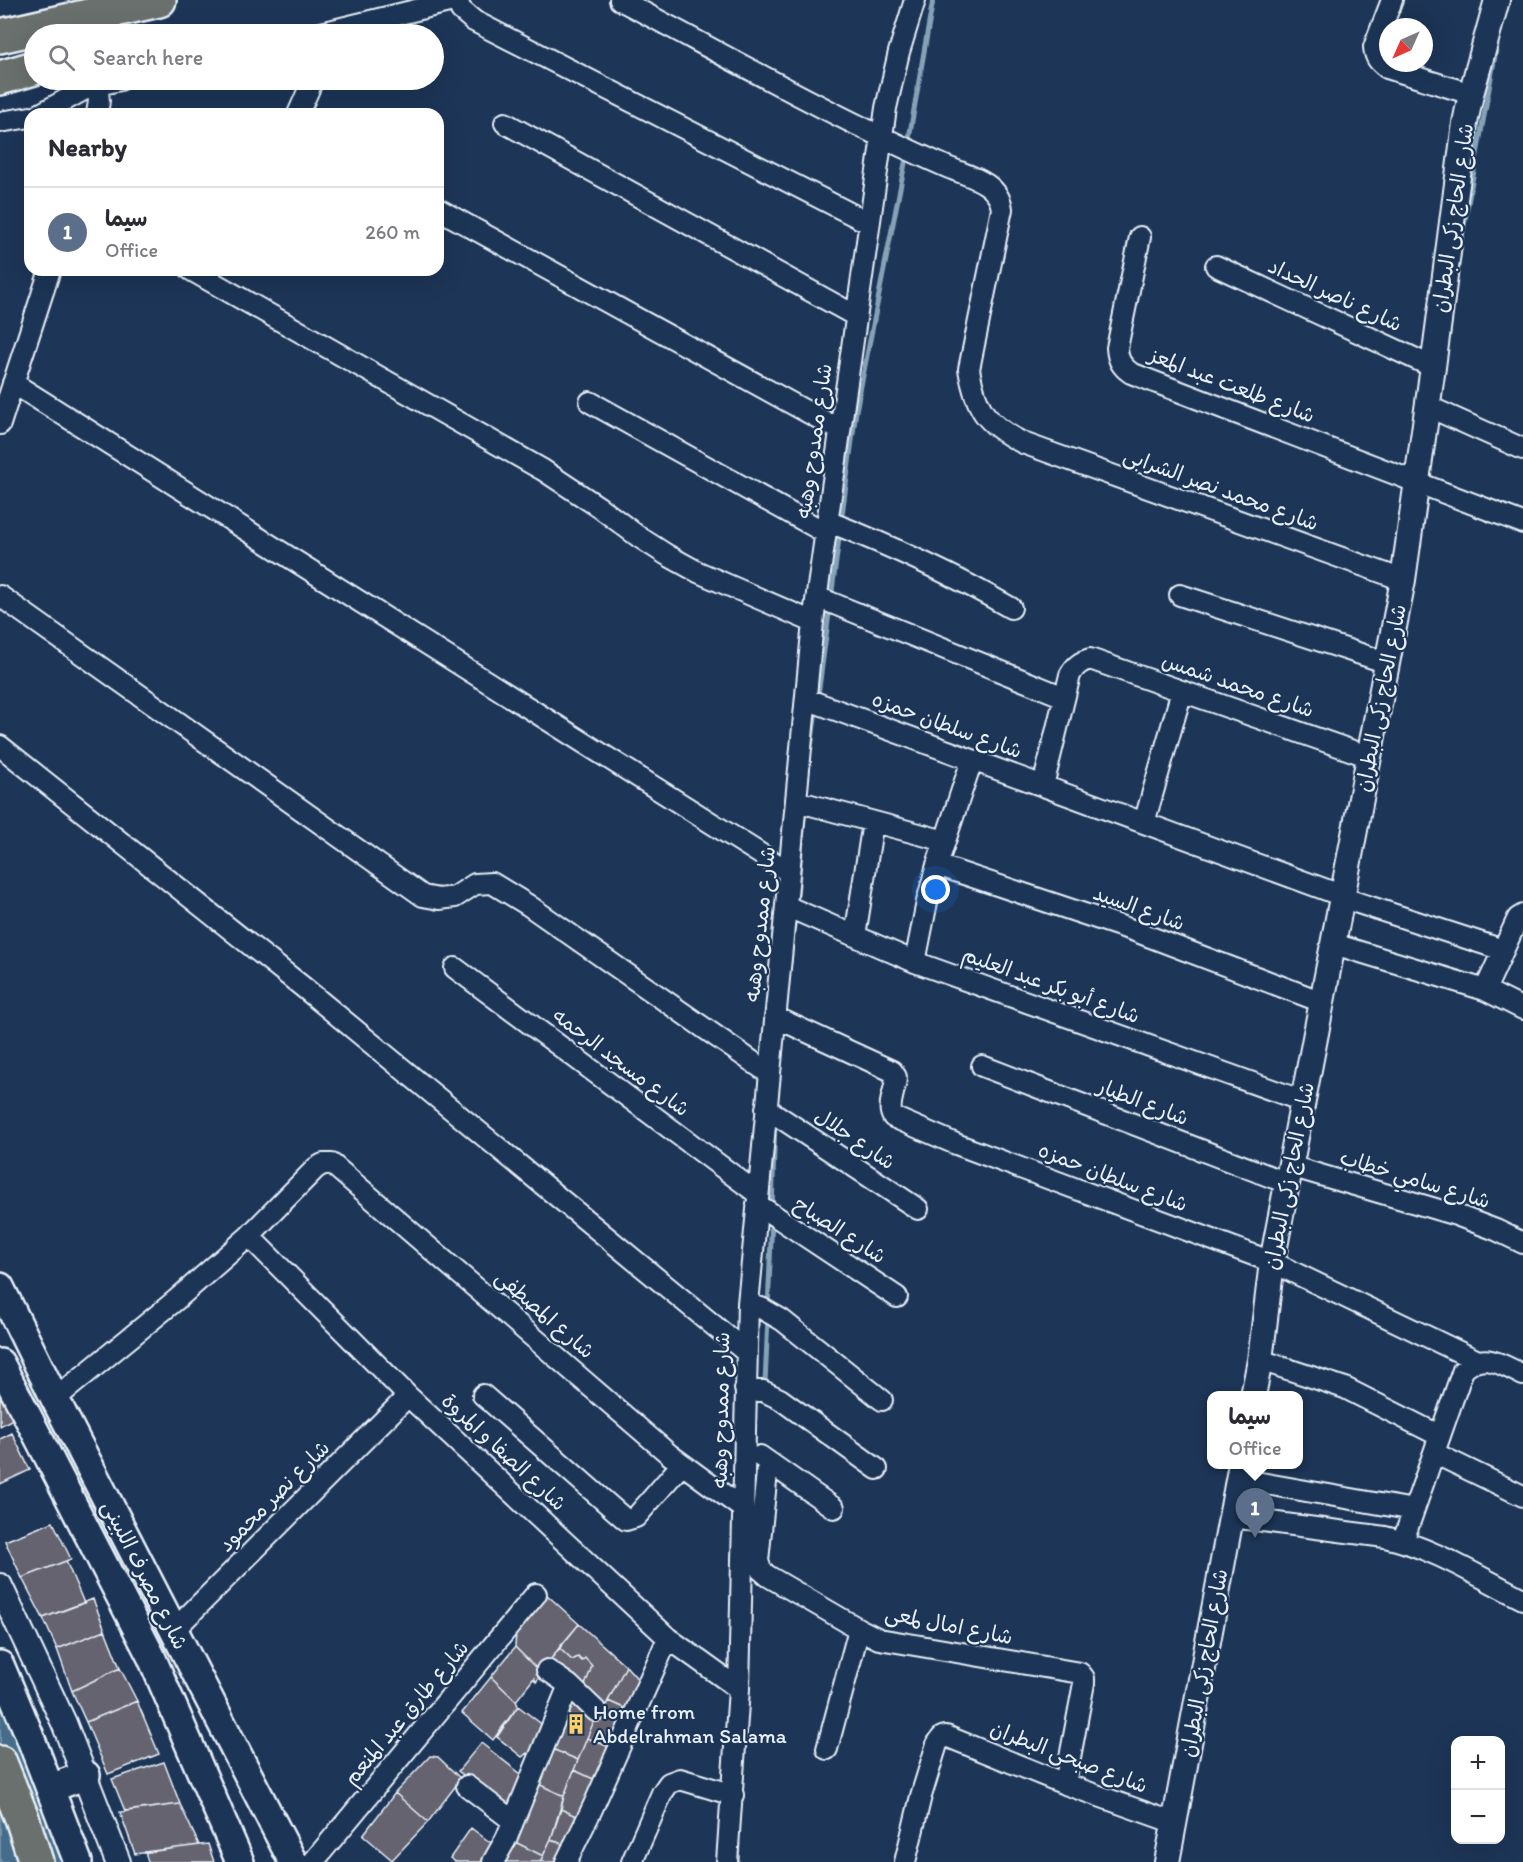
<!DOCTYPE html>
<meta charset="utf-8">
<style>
body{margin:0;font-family:Itim,"Playpen Sans Arabic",sans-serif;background:#f2f2f3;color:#2b2b33}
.controls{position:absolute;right:18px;bottom:18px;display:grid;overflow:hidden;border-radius:12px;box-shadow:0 6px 24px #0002}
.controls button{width:54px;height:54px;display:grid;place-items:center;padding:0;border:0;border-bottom:2px solid #e1e1e2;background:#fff;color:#2b2b33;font:30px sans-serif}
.compass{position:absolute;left:1379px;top:18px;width:54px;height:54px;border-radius:50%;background:#fff;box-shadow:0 6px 24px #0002;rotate:225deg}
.you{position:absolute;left:936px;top:890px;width:21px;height:21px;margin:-15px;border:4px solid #fff;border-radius:50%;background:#1a73e8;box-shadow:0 0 0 9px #1a73e833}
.badge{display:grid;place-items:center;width:39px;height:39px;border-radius:50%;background:#8a764a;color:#fff;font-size:20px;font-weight:700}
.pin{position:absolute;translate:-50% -50px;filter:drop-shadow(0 2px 3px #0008)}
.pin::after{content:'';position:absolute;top:32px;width:21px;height:18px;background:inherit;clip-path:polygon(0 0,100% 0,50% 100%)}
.popup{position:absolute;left:1207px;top:1391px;width:96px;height:78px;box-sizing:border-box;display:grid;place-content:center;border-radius:12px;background:#fff;filter:drop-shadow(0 2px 4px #0005);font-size:20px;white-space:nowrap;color:#7c7c81}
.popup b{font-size:22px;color:#2b2b33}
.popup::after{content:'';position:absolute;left:50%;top:100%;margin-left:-12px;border:12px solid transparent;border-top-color:#fff}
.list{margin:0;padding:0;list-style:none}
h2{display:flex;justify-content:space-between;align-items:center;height:78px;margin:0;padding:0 24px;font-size:26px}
h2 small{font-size:20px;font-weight:400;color:#7c7c81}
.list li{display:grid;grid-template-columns:39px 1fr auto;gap:18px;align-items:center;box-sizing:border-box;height:90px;padding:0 24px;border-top:2px solid #e1e1e2}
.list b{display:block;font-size:22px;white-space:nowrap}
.list p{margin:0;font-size:20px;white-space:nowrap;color:#7c7c81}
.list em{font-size:20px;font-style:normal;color:#7c7c81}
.icon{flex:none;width:33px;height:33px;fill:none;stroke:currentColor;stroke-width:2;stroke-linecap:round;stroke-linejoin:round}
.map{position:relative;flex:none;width:1523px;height:1862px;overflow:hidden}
.search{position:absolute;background:#fff;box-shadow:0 6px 24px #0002;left:24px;top:24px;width:420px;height:66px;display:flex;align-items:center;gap:15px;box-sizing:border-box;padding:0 21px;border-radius:33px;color:#7c7c81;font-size:22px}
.panel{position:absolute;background:#fff;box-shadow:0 6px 24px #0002;left:24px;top:108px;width:420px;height:168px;border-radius:18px}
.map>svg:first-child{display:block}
</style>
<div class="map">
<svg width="1523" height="1862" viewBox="0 0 1523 1862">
<rect width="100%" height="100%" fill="#1d3557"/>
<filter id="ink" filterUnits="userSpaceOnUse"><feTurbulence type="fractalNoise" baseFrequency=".0167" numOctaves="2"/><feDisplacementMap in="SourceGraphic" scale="12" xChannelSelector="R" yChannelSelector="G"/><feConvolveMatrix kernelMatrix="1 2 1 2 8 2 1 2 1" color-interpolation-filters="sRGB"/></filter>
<g filter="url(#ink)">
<!-- water -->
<path fill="#446d8b" stroke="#86a2b7" stroke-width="1.5" d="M 0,1683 L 68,1862 L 0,1862 Z"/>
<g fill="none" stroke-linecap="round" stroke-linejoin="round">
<!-- stream -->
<path stroke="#86a2b7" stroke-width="5" d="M 908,144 L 933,0
M 1462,236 L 1497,45
M 841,522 L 856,411 L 907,153
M 811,748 L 840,531
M 796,906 L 805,808
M 790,963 L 795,915
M 772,1209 L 775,1120
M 768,1308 L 772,1218
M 765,1384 L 768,1317
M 737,1862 L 738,1844"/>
</g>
<!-- building -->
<path fill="#666470" stroke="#e8f1f8" stroke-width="1.5" d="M 0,1396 L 13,1419 L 0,1426 Z
M 12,1433 L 30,1470 L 0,1484 L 0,1439 Z
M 53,1522 L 71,1559 L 22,1578 L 5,1541 Z
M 66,1561 L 84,1603 L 43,1618 L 22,1578 Z
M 546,1594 L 579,1624 L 547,1664 L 539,1671 L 515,1647 L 516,1632 Z
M 93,1599 L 105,1630 L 57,1649 L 43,1618 Z
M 579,1624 L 626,1666 L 603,1711 L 583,1691 L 592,1666 L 585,1658 L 582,1661 L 578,1657 L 572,1660 L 559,1648 Z
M 105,1630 L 120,1668 L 72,1691 L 57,1649 Z
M 515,1647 L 542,1674 L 536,1682 L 534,1678 L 516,1701 L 491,1677 Z
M 559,1648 L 572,1660 L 578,1657 L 582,1661 L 585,1658 L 592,1666 L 583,1691 L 547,1664 Z
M 626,1666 L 642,1684 L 631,1711 L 608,1701 Z
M 120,1668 L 137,1701 L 86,1722 L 72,1691 Z
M 491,1677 L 516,1701 L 518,1706 L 493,1740 L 462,1713 Z
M 572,1695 L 596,1716 L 578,1760 L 550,1748 Z
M 137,1701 L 159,1754 L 108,1774 L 86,1722 Z
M 608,1701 L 631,1711 L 614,1749 L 587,1738 L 596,1716 L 603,1711 Z
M 518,1706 L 544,1726 L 531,1758 L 527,1753 L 522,1757 L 497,1737 Z
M 587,1738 L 614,1749 L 602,1783 L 574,1770 Z
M 481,1743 L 526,1778 L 513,1811 L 458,1771 Z
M 550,1748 L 578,1760 L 564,1796 L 534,1782 Z
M 430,1756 L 438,1757 L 461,1779 L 428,1822 L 395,1793 Z
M 164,1762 L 180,1804 L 125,1811 L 112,1779 Z
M 574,1770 L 602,1783 L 584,1820 L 561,1809 L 564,1796 Z
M 534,1782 L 564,1796 L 551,1839 L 543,1856 L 511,1840 Z
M 395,1793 L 428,1822 L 392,1860 L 363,1835 Z
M 180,1804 L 199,1845 L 135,1854 L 120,1812 Z
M 561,1809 L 584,1820 L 570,1848 L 551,1839 Z
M 471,1828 L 499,1849 L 491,1862 L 456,1862 L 450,1858 Z
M 551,1839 L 570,1848 L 563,1862 L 540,1862 Z
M 511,1840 L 543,1856 L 540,1862 L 498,1862 Z
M 208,1844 L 214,1862 L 148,1862 L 145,1852 Z"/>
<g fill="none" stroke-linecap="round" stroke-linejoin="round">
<!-- minor casing -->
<g stroke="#e8f1f8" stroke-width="24">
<path id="minor" d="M 457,0 L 461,10 L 474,21 L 869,223
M 620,0 C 728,57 835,118 947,167 C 968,176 999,182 1002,209 L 969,369 C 976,410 986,424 1023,443 L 1403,580
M 1392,0 L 1374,47 C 1375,58 1379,62 1387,68 L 1471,94
M 317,34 L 457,0
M 40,114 L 89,87 L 120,80
M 97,114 L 99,101 L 97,85
M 298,114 L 313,80
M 0,122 L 30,117
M 505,123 L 856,316
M 438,209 L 840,430
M 1140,237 L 1117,348 C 1118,360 1121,366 1131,373 L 1523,523
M 1216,266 L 1433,367
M 191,270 L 543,470 L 599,507 L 639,537 L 667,555 L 698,572 L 813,622
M 13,383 L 789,872
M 590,402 L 826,533
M 1427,406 L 1523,449
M 0,424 L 50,270
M 827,521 C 891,546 952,574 1011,608
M 1180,595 L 1388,663
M 0,596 L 423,896 L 439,899 L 455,897 L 475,884 L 492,883 L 528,905 L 770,1074
M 817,597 L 1064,697
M 806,699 L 1343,896
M 0,746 L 303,987 L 746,1352
M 1043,786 L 1070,675 C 1075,666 1080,662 1090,659 L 1370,757
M 796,801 L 945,841
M 1144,823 L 1182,691
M 937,865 L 1132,930 L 1322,1002
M 1343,898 L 1503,950
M 786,906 L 915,962 L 1303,1101
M 855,936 L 873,822
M 1334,944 L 1485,990 L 1523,1009
M 915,962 L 927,902 L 937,865 L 972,760
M 455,968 L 758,1194
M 1485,990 L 1518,918 L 1523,915
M 775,1017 L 892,1071 L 896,1077 C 896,1090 886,1106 893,1117 L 956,1144 L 1272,1262 L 1476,1360
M 982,1066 L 1287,1183
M 766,1108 L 918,1209
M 1290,1166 L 1456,1215 L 1496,1230 L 1523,1243
M 757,1204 L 897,1297
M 249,1236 L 408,1396 L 668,1638 L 739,1689
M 748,1304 L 761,1308 L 782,1320 L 882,1400
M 1260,1360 L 1345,1388 L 1440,1436
M 745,1389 L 763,1391 L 780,1399 L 877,1469
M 483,1395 L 626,1520 L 636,1517 L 682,1464
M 55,1399 L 176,1300 L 249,1236 L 316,1168 L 323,1164 L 332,1164 L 670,1455 L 742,1508
M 1434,1453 L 1523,1496
M 760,1456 L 834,1508
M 768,1462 L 758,1561 L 761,1570 L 768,1576 L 859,1629 L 879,1639 L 1080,1673 L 1084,1678 L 1084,1683 L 1065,1784
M 1238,1479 L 1414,1510
M 1231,1517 L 1385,1537 C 1434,1548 1479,1577 1523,1599
M 1403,1541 L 1463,1370 C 1483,1350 1502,1365 1523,1375
M 174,1630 L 408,1396
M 547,1670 L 569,1685 L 596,1711
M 827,1749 L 859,1629
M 467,1786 L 513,1821
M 313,1862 L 536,1594
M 493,1862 L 506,1839 L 569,1685
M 566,1862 L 592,1809 L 668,1638
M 632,1862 L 662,1793 L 669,1783 L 680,1779 L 733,1795
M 727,1862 L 739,1689 L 748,1304 L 813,622 L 886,108 L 899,52 L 915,0
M 905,1862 L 921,1796 L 937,1744 L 942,1737 L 946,1736 L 1065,1784 L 1175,1823"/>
</g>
<!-- tertiary casing -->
<g stroke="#e8f1f8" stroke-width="28">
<path id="tertiary" d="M 1253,1396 L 1260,1360 L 1272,1262 L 1403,580 L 1433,367 L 1465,123 L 1471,94 L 1497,0
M 0,1586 L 64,1723 L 118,1862
M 1167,1862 L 1241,1464"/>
</g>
<!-- secondary casing -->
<g stroke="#e8f1f8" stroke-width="32">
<path id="secondary" d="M 0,1287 L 55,1399 L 293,1862
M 0,1363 L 151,1656 L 240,1862
M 0,1665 L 29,1734 L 78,1862
M 51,1788 L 86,1775"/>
</g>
<!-- motorway casing -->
<g stroke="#e8f1f8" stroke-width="38">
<path id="motorway" d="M 0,36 L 159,0
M 0,78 L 34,68
M 0,1763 L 22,1818 L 36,1862"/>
</g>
<!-- minor -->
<use href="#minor" stroke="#1d3557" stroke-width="20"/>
<!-- tertiary -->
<use href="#tertiary" stroke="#1d3557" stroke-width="24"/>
<!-- secondary -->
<use href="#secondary" stroke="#1d3557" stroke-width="27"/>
<!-- motorway -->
<use href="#motorway" stroke="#6a706d" stroke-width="33"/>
</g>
</g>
<!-- icons -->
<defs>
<g id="building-bare" transform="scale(1.62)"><path d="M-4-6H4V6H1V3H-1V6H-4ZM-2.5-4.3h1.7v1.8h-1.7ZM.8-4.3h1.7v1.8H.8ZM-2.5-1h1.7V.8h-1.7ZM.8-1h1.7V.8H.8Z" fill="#ffd166" stroke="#1d3557" stroke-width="2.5" paint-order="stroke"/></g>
</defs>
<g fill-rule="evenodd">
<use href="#building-bare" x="576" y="1724"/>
</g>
<g text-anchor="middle" stroke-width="4.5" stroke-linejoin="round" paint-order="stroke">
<!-- street labels -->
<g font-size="21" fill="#e8f1f8" stroke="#1d3557">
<text transform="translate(1453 218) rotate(-82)" y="7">شارع الحاج زكى البطران</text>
<text transform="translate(1335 295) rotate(25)" y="7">شارع ناصر الحداد</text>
<text transform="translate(1232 385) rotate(21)" y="7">شارع طلعت عبد المعز</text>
<text transform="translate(814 441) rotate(-82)" y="7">شارع ممدوح وهبه</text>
<text transform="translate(1221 489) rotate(20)" y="7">شارع محمد نصر الشرابى</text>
<text transform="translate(1238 685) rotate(19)" y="7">شارع محمد شمس</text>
<text transform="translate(1381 698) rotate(-79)" y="7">شارع الحاج زكى البطران</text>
<text transform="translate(947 725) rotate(20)" y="7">شارع سلطان حمزه</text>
<text transform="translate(1139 908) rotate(20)" y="7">شارع السيد</text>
<text transform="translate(760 924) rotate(-84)" y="7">شارع ممدوح وهبه</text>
<text transform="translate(1051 985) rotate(20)" y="7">شارع أبو بكر عبد العليم</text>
<text transform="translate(621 1062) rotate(37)" y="7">شارع مسجد الرحمه</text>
<text transform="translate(1143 1102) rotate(21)" y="7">شارع الطيار</text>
<text transform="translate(855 1139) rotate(34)" y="7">شارع جلال</text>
<text transform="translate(1289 1176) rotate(-79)" y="7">شارع الحاج زكى البطران</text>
<text transform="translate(1113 1177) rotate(21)" y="7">شارع سلطان حمزه</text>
<text transform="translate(1415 1179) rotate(17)" y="7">شارع سامي خطاب</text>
<text transform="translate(840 1230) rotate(33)" y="7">شارع الصباح</text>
<text transform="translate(545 1314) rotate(41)" y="7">شارع المصطفى</text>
<text transform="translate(721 1410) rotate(-89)" y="7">شارع ممدوح وهبه</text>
<text transform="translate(504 1452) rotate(43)" y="7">شارع الصفا و المروة</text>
<text transform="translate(274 1496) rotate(-45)" y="7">شارع نصر محمود</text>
<text transform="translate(145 1575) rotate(63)" y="7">شارع مصرف اللبينى</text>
<text transform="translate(949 1625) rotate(11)" y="7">شارع امال لمعى</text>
<text transform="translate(1204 1663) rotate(-80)" y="7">شارع الحاج زكى البطران</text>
<text transform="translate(406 1713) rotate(-50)" y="7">شارع طارق عبد المنعم</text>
<text transform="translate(1069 1757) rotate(21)" y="7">شارع صبحى البطران</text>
</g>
<!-- poi labels -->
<g font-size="21" fill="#e8f1f8" stroke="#1d3557" text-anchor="start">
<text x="593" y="1719">Home from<tspan x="593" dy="24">Abdelrahman Salama</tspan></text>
</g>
</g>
</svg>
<div class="controls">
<button>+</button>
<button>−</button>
</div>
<svg class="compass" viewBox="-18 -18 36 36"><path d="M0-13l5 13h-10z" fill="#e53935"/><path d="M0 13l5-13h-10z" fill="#7c7c81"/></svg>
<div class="you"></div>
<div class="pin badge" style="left:1255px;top:1538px;background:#5c6f8a">1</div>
<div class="popup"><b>سيما</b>Office</div>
<div class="search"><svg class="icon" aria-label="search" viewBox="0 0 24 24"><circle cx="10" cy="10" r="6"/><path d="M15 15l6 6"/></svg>Search here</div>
<section class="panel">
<h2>Nearby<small></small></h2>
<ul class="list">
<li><span class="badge" style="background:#5c6f8a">1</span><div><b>سيما</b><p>Office</p></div><em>260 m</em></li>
</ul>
</section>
</div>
